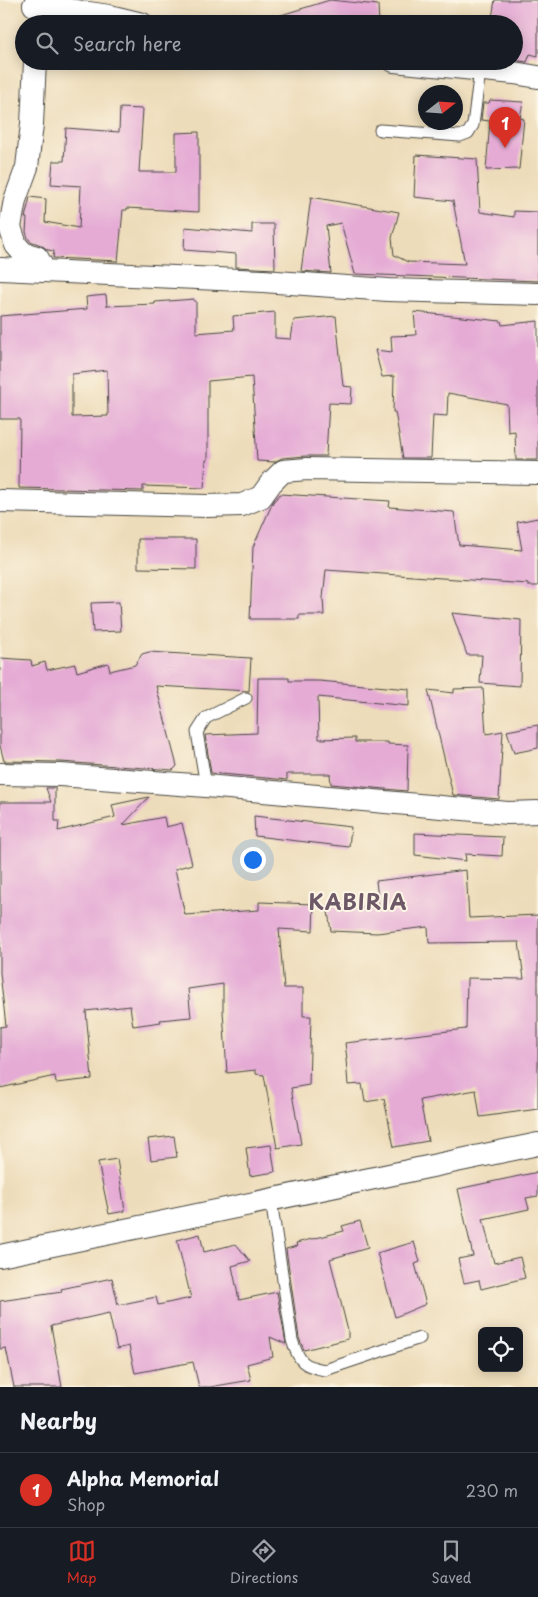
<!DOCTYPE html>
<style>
body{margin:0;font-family:"Playpen Sans",sans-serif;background:#242831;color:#f1f3f6}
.controls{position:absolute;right:15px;bottom:15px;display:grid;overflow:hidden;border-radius:8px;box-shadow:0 2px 12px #0003}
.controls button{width:45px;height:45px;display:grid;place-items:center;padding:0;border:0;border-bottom:1px solid #363941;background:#171b24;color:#f1f3f6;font:25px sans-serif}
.compass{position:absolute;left:418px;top:85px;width:45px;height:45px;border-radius:50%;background:#171b24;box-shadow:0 2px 12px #0003;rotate:73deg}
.you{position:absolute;left:252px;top:859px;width:18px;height:18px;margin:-12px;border:4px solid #fff;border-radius:50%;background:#1a73e8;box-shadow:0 0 0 8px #1a73e833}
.badge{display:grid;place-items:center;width:32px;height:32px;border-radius:50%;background:#d93025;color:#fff;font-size:16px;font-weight:700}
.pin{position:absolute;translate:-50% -41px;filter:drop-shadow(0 1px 2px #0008)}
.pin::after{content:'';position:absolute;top:26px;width:18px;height:15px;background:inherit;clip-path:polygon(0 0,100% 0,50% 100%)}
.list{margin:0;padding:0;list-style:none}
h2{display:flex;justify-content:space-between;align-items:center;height:65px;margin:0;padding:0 20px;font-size:21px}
h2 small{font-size:16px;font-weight:400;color:#9ea1a6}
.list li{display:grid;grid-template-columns:32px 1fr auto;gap:15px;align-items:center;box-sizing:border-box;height:75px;padding:0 20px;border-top:1px solid #363941}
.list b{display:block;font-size:19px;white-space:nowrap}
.list p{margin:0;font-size:16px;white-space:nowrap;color:#9ea1a6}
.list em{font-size:16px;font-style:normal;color:#9ea1a6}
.icon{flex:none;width:28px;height:28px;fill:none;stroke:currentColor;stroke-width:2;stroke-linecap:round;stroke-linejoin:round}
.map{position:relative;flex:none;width:538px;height:1387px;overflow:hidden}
.search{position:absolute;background:#171b24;box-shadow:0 2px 12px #0003;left:15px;right:15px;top:15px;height:55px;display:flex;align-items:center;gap:12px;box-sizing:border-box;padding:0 18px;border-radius:28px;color:#9ea1a6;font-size:19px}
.sheet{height:140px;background:#171b24}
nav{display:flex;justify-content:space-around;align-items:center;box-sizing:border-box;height:70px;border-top:1px solid #363941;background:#171b24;font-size:14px;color:#9ea1a6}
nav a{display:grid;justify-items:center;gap:2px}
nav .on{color:#d93025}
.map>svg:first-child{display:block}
</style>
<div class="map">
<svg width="538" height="1387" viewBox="0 0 538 1387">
<rect width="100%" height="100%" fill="#fcf5e5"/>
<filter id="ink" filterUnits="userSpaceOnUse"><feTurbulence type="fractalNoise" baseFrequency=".02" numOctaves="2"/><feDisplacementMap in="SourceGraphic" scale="10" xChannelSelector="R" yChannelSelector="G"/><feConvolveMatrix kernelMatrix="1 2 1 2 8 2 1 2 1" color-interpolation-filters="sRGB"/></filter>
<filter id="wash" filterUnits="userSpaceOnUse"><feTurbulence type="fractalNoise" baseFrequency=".0096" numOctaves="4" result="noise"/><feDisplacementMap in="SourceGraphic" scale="20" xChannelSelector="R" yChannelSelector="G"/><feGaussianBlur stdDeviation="1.12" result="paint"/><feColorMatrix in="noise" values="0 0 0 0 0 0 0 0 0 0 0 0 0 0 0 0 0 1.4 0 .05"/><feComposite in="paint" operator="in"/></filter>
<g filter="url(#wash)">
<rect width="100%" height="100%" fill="#eddcb9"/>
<g id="blocks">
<!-- building -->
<path fill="#e5abd5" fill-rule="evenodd" d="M 330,0 L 378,5 L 379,24 L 268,24 L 268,19 Z
M 495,0 L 538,0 L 538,56 L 530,54 L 527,62 L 514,60 L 514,24 L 491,24 Z
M 490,100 L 523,102 L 520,118 L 524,119 L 519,169 L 486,170 L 490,121 L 481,120 L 483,103 L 489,103 Z
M 120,108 L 143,109 L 139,172 L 176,172 L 176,133 L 199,132 L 199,212 L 127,208 L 127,210 L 123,210 L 118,261 L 53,258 L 54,251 L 48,250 L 41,245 L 30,241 L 28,238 L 26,232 L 27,218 L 25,218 L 30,197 L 46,199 L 45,222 L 79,228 L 81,186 L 51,184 L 53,161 L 64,161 L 66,128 L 119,132 Z
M 416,155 L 477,159 L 480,212 L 514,217 L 514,211 L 538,212 L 538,281 L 355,274 L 341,223 L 326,226 L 331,273 L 301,271 L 311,197 L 399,212 L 392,238 L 394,255 L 408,262 L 465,264 L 453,201 L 414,197 Z
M 252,224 L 274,224 L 275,269 L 236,267 L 236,254 L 184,250 L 185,227 L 252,233 Z
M 106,295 L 107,306 L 155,304 L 155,302 L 194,299 L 193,301 L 196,301 L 196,333 L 234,330 L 233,316 L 275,312 L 275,338 L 291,339 L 294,320 L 336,316 L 343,386 L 352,387 L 351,404 L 329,403 L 326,456 L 306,456 L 282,458 L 274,462 L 257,461 L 252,377 L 208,381 L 208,460 L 206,460 L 204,488 L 143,486 L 143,491 L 19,488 L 20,419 L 0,419 L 0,316 L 87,309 L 86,297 ZM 107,370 L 108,416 L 72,417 L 72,374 Z
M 414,312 L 501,321 L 502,325 L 538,321 L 538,460 L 516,460 L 515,431 L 508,432 L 507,404 L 448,393 L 447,416 L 433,415 L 431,458 L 403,458 L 395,412 L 393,412 L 394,376 L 382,377 L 375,350 L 392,352 L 391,336 L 416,335 Z
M 280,494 L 390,501 L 389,507 L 454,512 L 459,545 L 522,550 L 517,522 L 538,518 L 538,586 L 528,586 L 528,584 L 326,570 L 323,598 L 324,615 L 299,615 L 299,619 L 250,619 L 253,547 L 273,502 Z
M 138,539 L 196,539 L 196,569 L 138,568 Z
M 119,602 L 121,631 L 93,632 L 91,603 Z
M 452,613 L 521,620 L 520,686 L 480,683 L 482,655 L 467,655 Z
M 149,652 L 251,658 L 249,691 L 156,686 L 177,766 L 173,770 L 61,762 L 4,761 L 0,746 L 0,658 L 31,660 L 32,666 L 45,662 L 47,670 L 75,664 L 77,672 L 108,663 L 110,671 L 135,665 L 142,654 Z
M 258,678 L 289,678 L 289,681 L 319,681 L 409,689 L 409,706 L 318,697 L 319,739 L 355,738 L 355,742 L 388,742 L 388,744 L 408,745 L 407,791 L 331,784 L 330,774 L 287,774 L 287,780 L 211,773 L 205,735 L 257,733 Z
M 483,688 L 486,734 L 503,731 L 499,799 L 453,795 L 428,690 L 454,693 L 454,689 Z
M 538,725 L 538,748 L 514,753 L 507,731 Z
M 46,788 L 55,788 L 55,821 L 59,821 L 58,831 L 115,817 L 112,805 L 149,797 L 123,825 L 164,817 L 166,827 L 182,823 L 192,864 L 175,869 L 185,915 L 259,910 L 259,902 L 314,904 L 313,931 L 279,929 L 284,988 L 303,988 L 303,1016 L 311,1016 L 309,1085 L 291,1088 L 301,1144 L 277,1148 L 264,1075 L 256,1074 L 256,1070 L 227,1073 L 223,1011 L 223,984 L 188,989 L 191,1017 L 160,1020 L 161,1022 L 133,1026 L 130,1006 L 86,1011 L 92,1079 L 56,1083 L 55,1076 L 0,1088 L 0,1027 L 6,1026 L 0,973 L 0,802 L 51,802 Z
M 254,816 L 351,827 L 349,847 L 255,836 Z
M 415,833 L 503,837 L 502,856 L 465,854 L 466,861 L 415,855 Z
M 466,870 L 469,918 L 538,915 L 538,1109 L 480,1117 L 476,1090 L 420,1100 L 428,1141 L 394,1147 L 384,1099 L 365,1102 L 362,1084 L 348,1085 L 346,1059 L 347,1059 L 345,1043 L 466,1029 L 467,978 L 524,979 L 519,942 L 429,943 L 428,927 L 377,933 L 331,931 L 327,905 L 379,907 L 376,881 Z
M 174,1136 L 177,1157 L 151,1160 L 148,1139 Z
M 271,1145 L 275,1172 L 250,1176 L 246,1148 Z
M 117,1159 L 125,1211 L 109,1214 L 98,1162 Z
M 538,1172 L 538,1196 L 526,1198 L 529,1209 L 483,1219 L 494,1263 L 520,1257 L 525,1278 L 481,1289 L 479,1280 L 464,1283 L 458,1259 L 473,1256 L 458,1189 Z
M 360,1221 L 368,1248 L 330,1259 L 348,1331 L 348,1339 L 304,1350 L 299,1338 L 286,1249 L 297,1246 L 296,1243 L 344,1231 L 342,1226 Z
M 200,1234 L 204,1252 L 236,1244 L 250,1261 L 232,1266 L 239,1300 L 277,1292 L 286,1344 L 270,1337 L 273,1357 L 247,1364 L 251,1380 L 210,1387 L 199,1387 L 193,1362 L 135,1373 L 129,1346 L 117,1349 L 109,1313 L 51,1326 L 62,1387 L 14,1387 L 6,1348 L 0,1349 L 0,1301 L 62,1292 L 61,1289 L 112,1278 L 118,1305 L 156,1297 L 158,1305 L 191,1298 L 177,1240 Z
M 414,1242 L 420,1262 L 415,1264 L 426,1304 L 395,1317 L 377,1253 Z"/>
</g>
</g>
<g filter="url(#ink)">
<use href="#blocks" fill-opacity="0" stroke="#484640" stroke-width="1"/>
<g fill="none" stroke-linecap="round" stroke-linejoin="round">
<!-- service casing -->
<g stroke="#484640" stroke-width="13">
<path id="service" d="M 380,130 L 460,136 L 468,133 L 473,125 L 480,70
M 206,786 L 197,732 L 206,718 L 246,698
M 271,1200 L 292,1340 C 299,1362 303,1366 325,1370 L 420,1338"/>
</g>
<!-- minor casing -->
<g stroke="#484640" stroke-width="24">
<path id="minor" d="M 34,5 L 109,16 L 142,24
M 35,61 L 32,124 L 27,167 L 15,200 L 10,227 L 16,245 L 23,253 L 37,257 L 41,264 L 41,271
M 394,61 L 514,73 L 538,77
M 0,269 L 263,281 L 388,290 L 538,294
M 0,501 L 207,506 L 242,505 L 261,497 L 271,483 L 283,471 L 307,469 L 538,473
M 0,774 L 60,775 L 206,786 L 508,813 L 538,812
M 0,1256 L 538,1144"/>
</g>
<!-- service -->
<use href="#service" stroke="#fff" stroke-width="11"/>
<!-- minor -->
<use href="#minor" stroke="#fff" stroke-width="22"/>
</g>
</g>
<g text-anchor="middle" stroke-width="4" stroke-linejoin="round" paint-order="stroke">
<!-- district labels -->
<g font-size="21" font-weight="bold" letter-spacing="1" fill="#6c5866" stroke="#fcf5e5">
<text x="358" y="910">KABIRIA</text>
</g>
</g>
</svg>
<div class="controls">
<button><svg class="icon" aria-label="locate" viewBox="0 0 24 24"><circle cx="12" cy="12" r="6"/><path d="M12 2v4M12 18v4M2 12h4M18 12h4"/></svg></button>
</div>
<svg class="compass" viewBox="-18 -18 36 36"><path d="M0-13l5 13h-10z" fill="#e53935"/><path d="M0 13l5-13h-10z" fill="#9ea1a6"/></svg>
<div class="you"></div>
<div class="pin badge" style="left:505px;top:148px">1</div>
<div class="search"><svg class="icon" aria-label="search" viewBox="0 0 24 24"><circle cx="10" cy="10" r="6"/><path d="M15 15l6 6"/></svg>Search here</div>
</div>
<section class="sheet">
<h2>Nearby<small></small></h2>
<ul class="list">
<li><span class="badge">1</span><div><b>Alpha Memorial</b><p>Shop</p></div><em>230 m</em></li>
</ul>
</section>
<nav>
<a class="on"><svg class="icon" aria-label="map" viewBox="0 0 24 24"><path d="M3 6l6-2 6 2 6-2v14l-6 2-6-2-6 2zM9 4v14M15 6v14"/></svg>Map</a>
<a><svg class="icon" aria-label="directions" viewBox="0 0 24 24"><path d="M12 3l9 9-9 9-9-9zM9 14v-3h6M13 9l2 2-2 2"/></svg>Directions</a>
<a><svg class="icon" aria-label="saved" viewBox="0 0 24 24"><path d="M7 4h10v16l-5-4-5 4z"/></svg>Saved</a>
</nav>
